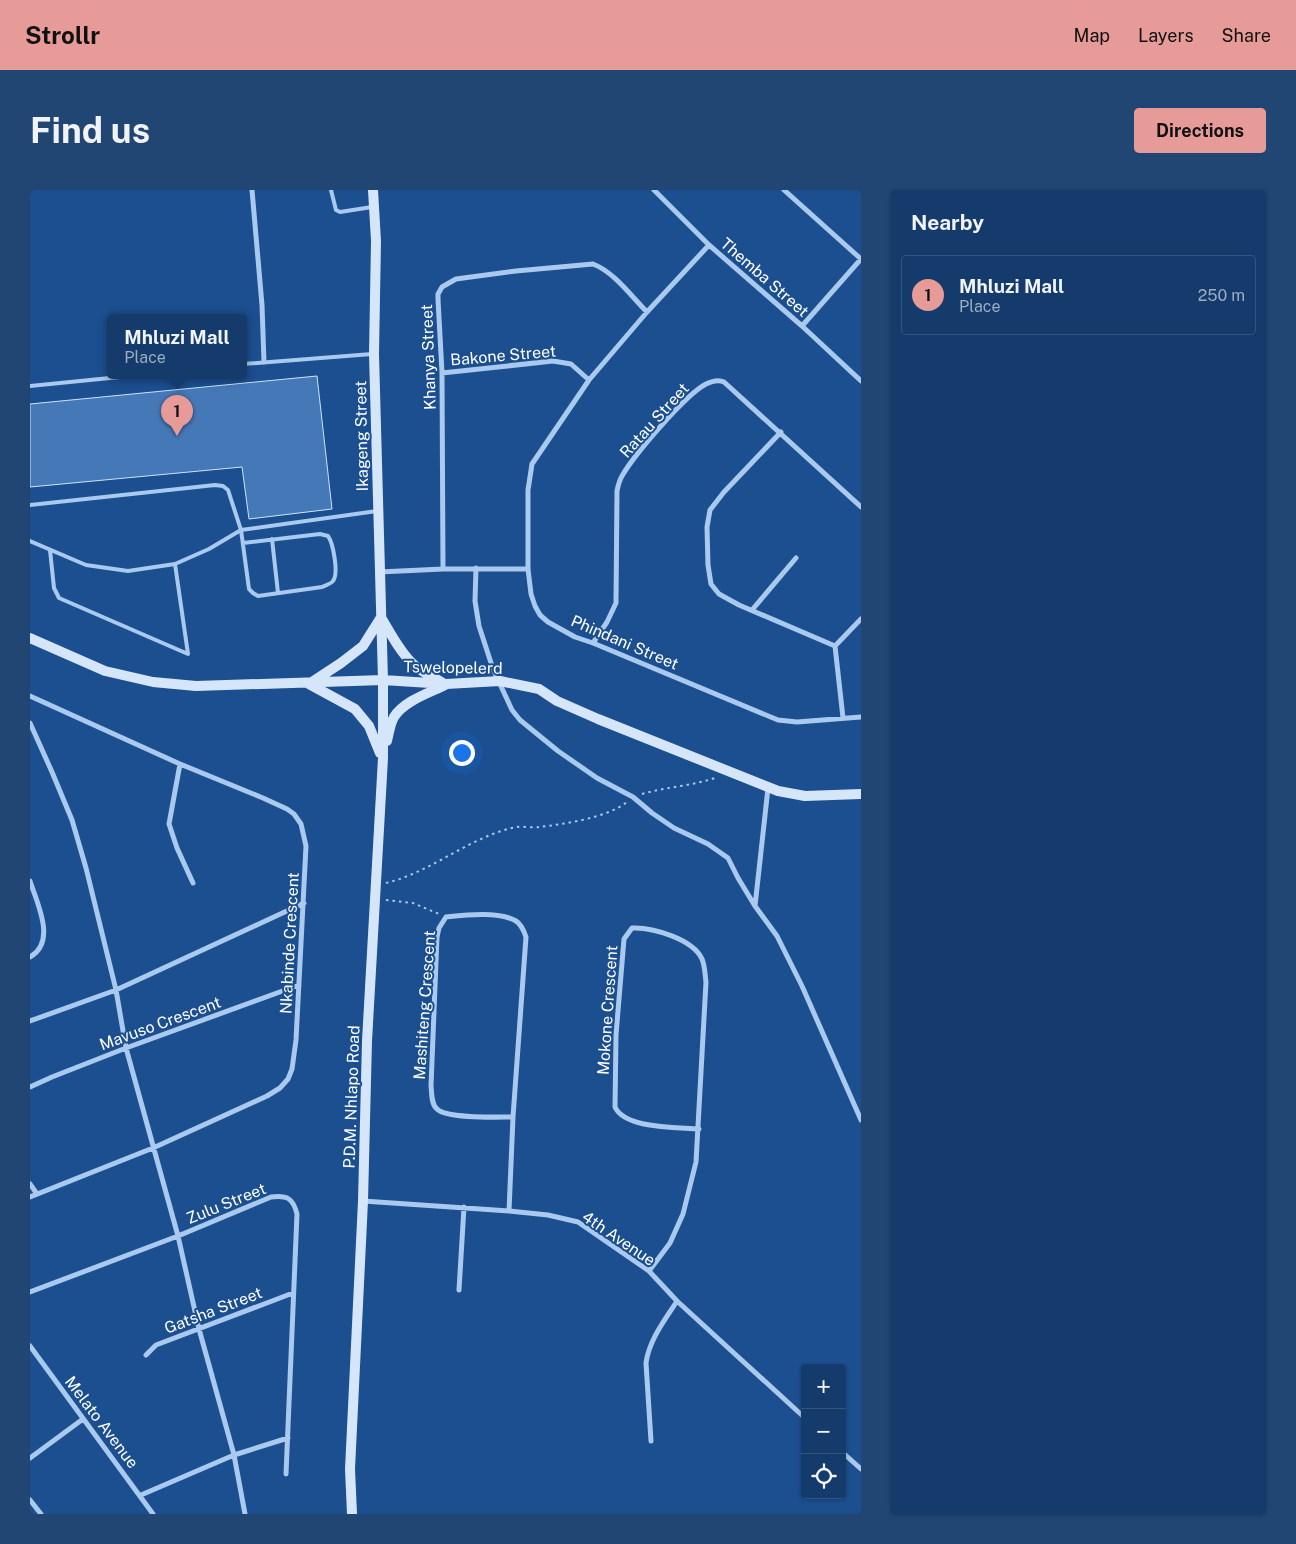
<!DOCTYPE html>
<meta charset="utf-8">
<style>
body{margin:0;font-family:"Public Sans",sans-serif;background:#214673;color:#f1f3f6}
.controls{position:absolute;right:15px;bottom:15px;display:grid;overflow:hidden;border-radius:5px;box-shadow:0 1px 4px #0004}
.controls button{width:45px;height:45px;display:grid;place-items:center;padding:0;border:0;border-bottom:1px solid #33557e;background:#143b6b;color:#f1f3f6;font:25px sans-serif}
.you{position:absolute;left:431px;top:562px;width:18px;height:18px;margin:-12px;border:4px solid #fff;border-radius:50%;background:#1a73e8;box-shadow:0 0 0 8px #1a73e833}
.badge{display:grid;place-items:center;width:32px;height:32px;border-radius:50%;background:#e69b98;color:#111;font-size:16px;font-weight:700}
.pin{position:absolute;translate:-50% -41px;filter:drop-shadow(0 1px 2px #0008)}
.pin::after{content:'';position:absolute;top:26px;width:18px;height:15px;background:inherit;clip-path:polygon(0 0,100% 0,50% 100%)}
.popup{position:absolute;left:77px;top:124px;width:140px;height:65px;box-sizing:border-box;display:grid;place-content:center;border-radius:5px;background:#143b6b;filter:drop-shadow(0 1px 4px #0005);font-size:16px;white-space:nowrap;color:#9dadc1}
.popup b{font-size:19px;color:#f1f3f6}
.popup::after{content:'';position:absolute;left:50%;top:100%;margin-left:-10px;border:10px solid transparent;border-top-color:#143b6b}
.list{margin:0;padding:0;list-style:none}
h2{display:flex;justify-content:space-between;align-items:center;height:65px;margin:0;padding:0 20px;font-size:21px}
h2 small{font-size:16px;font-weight:400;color:#9dadc1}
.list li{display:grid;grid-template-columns:32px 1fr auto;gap:15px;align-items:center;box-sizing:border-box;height:80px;margin:0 10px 10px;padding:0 10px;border:1px solid #33557e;border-radius:5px}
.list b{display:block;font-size:19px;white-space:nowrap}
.list p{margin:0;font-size:16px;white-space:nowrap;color:#9dadc1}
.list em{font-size:16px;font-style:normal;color:#9dadc1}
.icon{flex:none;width:28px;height:28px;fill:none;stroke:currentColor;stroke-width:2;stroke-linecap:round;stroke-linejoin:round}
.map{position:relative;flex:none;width:831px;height:1324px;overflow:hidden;border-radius:5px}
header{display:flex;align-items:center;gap:30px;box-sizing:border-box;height:70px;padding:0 25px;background:#e69b98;color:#111}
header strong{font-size:24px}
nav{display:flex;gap:28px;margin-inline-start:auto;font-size:18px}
.intro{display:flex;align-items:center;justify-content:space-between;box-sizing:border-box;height:120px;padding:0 30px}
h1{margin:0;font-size:35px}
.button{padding:12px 22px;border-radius:5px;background:#e69b98;color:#111;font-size:18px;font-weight:700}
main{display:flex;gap:30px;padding:0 30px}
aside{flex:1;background:#143b6b;border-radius:5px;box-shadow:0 1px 4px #0004}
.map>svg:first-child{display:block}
</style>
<header>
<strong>Strollr</strong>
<nav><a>Map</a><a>Layers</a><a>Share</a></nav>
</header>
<div class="intro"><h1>Find us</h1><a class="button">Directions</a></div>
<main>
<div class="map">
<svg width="831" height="1324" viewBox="0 0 831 1324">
<rect width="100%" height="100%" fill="#1b4f8f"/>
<!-- building -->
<path fill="#4478b7" stroke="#cfe3fa" d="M 287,186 L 302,319 L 219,329 L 212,277 L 0,297 L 0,214 Z"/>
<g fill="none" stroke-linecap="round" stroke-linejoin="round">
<!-- path -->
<path stroke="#a9c9ee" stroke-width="2" stroke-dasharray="2.5 4" stroke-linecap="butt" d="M 612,604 C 636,597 661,596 685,588
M 356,693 C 402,682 439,647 486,637 C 493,636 502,638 509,637 C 535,634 576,628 597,612
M 356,710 L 383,713 L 409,724"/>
<!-- lane -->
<path stroke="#a9c9ee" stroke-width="4" d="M 301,0 L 306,20 L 310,22 L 342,17
M 213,174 L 342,164
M 0,196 L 110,185
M 0,315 L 185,295 L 193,296 L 198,300 L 211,340 L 219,399 L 223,403 L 228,406 L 292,397 C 296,395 301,394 303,391 C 309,383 303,353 298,346 L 290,344 L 213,353
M 242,349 L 248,403
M 0,351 L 56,375 L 98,381 L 145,374 L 179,359 L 211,340 L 347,321
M 20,360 L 24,398 L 29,408 L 158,464 L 145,374"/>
<!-- street -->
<path stroke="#a9c9ee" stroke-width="5" d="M 222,0 L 232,115 L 234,172
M 624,0 L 679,55 L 772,136 L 831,191
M 754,0 L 831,69
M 679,55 L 617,122 L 559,190 L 502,274 L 498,300 L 498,379 L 501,404 L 505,416 L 510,425 L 518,432 L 545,447 L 563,453 L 748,530 L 767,532 L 831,527
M 772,136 L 831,69
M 412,183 L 523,171 L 541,174 L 559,190
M 751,242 L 694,302 L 680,320 L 677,337 L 678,375 L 681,394 L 689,404 L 709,415 L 805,456
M 446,378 L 445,411 L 449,436 L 463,479 L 482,520 L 490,530 L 528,561 L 567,588 L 603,607 L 622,623 L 644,638 L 678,654 L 698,668 L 708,688 L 725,716 L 747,746 L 772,796 L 831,930
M 498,379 L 413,379 L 412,183 L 408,109 L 408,104 L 412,97 L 426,89 L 486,81 L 563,74 C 584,82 601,106 617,122
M 349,382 L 413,379
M 722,420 L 766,368
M 563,453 L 577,432 L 586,413 L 587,301 C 588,296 589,291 592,286 C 604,265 655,205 676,194 C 682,191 688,189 694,192 L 831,317
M 0,506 L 150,574 L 233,608 L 257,619 L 264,624 L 271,634 L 276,656 L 266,850 L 262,879 L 258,889 L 250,898 L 237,906 L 123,958 L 0,1007
M 813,528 L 805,456 L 831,429
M 0,533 L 22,582 L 42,630 L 56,678 L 86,800 L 96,858 L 148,1046 L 169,1139 L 204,1265 L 215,1324
M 150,574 L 139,634 L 147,658 L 163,693
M 0,691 C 7,713 27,752 0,767
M 725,716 L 738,598
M 0,831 L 86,800 L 274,713
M 0,897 L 22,887 L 96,858 L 269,795
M 0,994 L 7,1004
M 333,1011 L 479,1021 L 518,1025 L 548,1032 L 619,1081 L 647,1111 L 775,1228
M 479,1021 L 483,927 L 496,747 C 494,741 491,734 486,731 C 469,721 435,725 416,727 L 409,738 L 407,747 L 401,896 C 402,904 401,914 407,919 C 417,929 468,927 483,927
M 619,1081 L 640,1053 L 653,1024 L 666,972 L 676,792 C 675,785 675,776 672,769 C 663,749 622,737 602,738 L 594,749 L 586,845 L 585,917 C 595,939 647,937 669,939
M 429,1100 L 434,1017
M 0,1102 L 148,1046 L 241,1007 C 257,1005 263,1008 267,1024 L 256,1284
M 0,1156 L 123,1324
M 116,1165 L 126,1155 L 263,1103
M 621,1251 L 616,1173 C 619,1150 635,1130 647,1111
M 812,1262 L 831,1279
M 0,1268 L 53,1229
M 111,1305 L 204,1265 L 258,1248
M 0,1310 L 11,1324"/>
<!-- secondary -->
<path stroke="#d6e6fa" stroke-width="10" d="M 350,429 L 333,456 L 311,473 L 279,494 L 325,519 L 339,536 L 350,563
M 352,429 C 361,444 370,462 383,474 C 391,482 403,487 413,493
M 0,448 L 75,481 L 123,492 L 166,496 L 353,490 L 416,494 L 470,491 L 509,499 L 527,511 L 568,529 L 748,601 L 775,606 L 831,604
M 357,551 C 359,543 360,534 364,527 C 374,511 399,503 415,495
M 322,1324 L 320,1279 L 333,1011 L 337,851 L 353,568 L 353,490 L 344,164 L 346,51 L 343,0"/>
</g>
<g text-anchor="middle" stroke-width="4" stroke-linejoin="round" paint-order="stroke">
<!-- street labels -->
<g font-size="16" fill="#fff" stroke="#1b4f8f">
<text transform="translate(735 87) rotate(41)" y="6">Themba Street</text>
<text transform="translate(473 165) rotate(-5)" y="6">Bakone Street</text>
<text transform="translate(398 167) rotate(-92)" y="6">Khanya Street</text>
<text transform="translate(624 230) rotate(-48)" y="6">Ratau Street</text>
<text transform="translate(331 246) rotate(-91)" y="6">Ikageng Street</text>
<text transform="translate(595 452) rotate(23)" y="6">Phindani Street</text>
<text transform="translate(423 477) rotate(1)" y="6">Tswelopelerd</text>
<text transform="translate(259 753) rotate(-87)" y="6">Nkabinde Crescent</text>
<text transform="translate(394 815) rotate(-86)" y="6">Mashiteng Crescent</text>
<text transform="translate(577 820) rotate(-86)" y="6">Mokone Crescent</text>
<text transform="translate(130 833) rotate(-20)" y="6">Mavuso Crescent</text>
<text transform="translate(321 907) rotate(-88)" y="6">P.D.M. Nhlapo Road</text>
<text transform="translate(196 1013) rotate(-22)" y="6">Zulu Street</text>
<text transform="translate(589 1048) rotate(34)" y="6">4th Avenue</text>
<text transform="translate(183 1120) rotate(-21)" y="6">Gatsha Street</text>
<text transform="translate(72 1232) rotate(53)" y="6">Melato Avenue</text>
</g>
</g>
</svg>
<div class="controls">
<button>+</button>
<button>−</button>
<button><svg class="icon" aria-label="locate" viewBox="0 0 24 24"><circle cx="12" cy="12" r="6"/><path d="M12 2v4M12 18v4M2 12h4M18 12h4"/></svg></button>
</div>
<div class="you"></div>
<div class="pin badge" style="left:147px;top:246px">1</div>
<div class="popup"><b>Mhluzi Mall</b>Place</div>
</div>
<aside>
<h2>Nearby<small></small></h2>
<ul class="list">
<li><span class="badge">1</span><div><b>Mhluzi Mall</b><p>Place</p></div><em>250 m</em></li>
</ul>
</aside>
</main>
